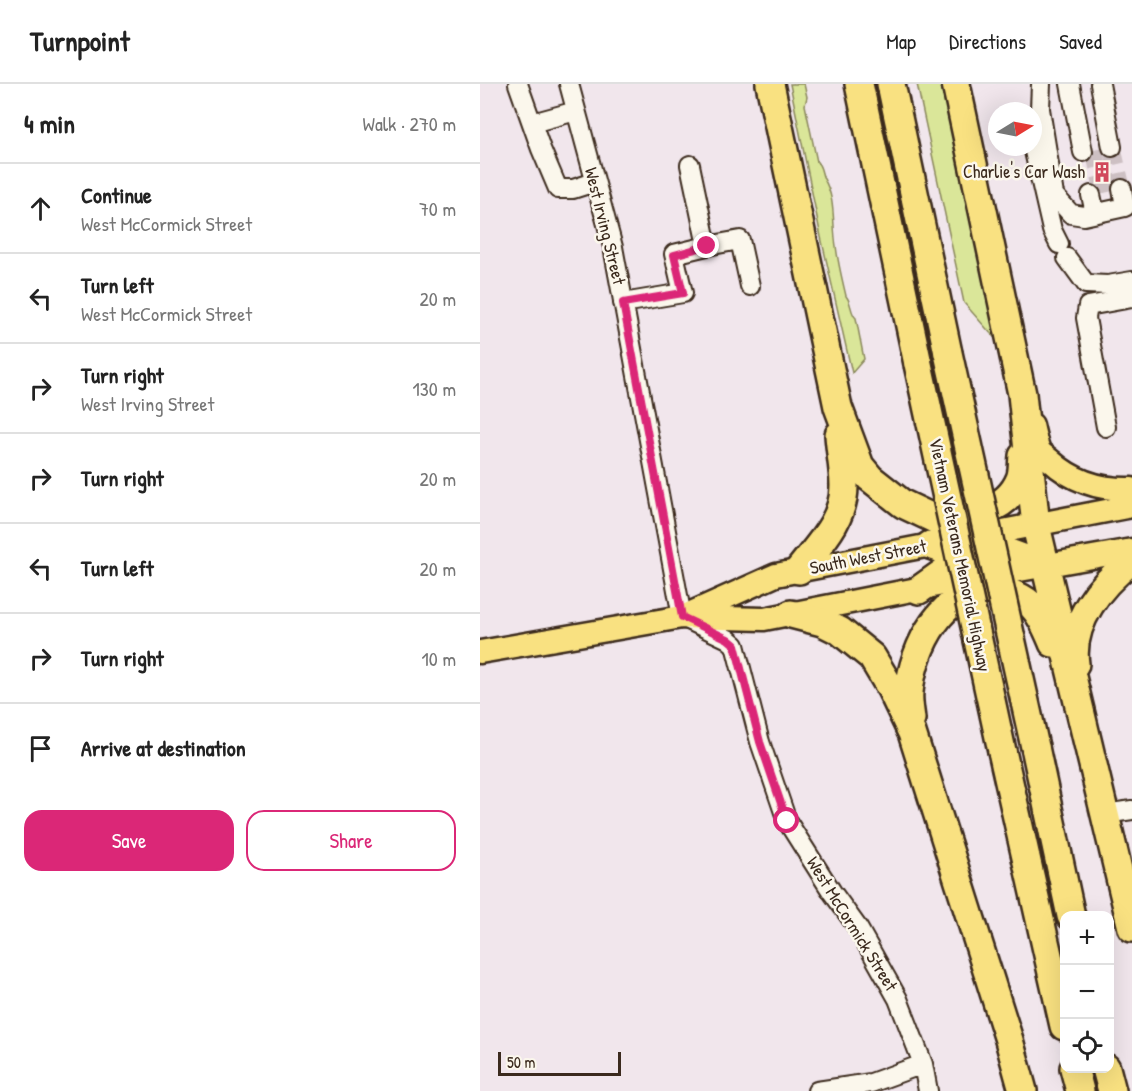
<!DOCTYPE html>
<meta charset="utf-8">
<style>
body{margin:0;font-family:"Patrick Hand",sans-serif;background:#f2f2f2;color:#222}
.controls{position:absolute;right:18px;bottom:18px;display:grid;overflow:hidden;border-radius:12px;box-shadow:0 6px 24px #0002}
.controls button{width:54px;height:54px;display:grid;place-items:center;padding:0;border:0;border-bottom:2px solid #e0e0e0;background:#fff;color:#222;font:30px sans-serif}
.compass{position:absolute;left:508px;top:18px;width:54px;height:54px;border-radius:50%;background:#fff;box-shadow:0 6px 24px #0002;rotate:80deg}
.scale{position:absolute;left:18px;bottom:15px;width:123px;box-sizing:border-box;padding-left:6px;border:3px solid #3b2a1e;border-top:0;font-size:16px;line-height:21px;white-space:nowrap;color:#3b2a1e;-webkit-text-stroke:4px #fbf7ec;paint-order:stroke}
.stop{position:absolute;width:18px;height:18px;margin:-14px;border:4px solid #db2777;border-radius:50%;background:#fff}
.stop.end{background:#db2777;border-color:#fff;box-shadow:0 2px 6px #0008}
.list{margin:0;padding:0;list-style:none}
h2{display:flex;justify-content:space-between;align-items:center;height:78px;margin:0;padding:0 24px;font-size:26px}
h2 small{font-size:20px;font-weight:400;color:#767676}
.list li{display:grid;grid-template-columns:39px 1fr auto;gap:18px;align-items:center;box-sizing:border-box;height:90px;padding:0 24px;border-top:2px solid #e0e0e0}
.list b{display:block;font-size:22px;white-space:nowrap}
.list p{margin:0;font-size:20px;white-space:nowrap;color:#767676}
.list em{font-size:20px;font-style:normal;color:#767676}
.actions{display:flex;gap:12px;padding:18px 24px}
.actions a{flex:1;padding:14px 0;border:2px solid #db2777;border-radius:18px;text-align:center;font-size:21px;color:#db2777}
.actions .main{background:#db2777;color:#fff}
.icon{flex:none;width:33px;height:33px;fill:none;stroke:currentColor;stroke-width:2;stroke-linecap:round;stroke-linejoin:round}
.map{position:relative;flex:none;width:652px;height:1007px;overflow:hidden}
header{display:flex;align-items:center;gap:36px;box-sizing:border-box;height:84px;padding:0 30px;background:#fff;border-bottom:2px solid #e0e0e0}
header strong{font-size:28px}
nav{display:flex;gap:33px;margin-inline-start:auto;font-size:21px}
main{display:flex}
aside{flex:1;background:#fff}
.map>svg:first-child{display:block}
</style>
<header>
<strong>Turnpoint</strong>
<nav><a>Map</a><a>Directions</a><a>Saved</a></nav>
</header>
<main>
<aside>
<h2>4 min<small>Walk · 270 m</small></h2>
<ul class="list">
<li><svg class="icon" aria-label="ahead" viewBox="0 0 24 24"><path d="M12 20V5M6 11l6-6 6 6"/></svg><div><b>Continue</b><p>West McCormick Street</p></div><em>70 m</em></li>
<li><svg class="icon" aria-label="left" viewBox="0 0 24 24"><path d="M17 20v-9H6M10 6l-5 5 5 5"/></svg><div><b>Turn left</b><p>West McCormick Street</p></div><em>20 m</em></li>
<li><svg class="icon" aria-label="right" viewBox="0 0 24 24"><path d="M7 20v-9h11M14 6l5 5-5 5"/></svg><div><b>Turn right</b><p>West Irving Street</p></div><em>130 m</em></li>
<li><svg class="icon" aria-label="right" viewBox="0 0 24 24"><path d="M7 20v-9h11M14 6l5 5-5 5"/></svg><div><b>Turn right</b></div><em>20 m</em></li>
<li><svg class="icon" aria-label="left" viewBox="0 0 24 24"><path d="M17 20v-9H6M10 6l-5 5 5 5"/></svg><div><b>Turn left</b></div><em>20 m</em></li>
<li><svg class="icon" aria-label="right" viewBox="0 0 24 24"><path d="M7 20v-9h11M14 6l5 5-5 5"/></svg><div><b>Turn right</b></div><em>10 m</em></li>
<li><svg class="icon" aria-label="arrive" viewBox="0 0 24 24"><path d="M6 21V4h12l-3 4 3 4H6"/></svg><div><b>Arrive at destination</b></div></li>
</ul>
<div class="actions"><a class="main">Save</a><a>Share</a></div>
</aside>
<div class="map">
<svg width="652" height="1007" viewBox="0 0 652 1007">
<rect width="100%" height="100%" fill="#f1e6ec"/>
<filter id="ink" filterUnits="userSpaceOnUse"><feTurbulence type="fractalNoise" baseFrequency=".0167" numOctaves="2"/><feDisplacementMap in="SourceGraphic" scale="12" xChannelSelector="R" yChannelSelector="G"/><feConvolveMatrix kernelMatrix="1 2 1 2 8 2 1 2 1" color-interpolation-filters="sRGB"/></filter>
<g filter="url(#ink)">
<!-- green -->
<path fill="#dae699" stroke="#8a885c" stroke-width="1.5" d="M 310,0 L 324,0 L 327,13 L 325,21 L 337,78 C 342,83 341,89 344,95 C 356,115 352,138 356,162 C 358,179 362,195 366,212 C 372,219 370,229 376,234 L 384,275 L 372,289 L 341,153 Z
M 437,0 L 463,0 L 520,260 L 484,219 Z"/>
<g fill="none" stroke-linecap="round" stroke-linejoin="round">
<!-- minor-tunnel -->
<path stroke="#cdc0c3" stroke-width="18" stroke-dasharray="18 9" stroke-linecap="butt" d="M 632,63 L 642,105
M 614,66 L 624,109"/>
<!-- minor casing -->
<g stroke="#3b2a1e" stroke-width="22">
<path id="minor" d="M 38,0 L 61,65 L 78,105 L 93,105 L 115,98
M 89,0 L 133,163 L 202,533 L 248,555 L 255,561 L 280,658 L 307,737 L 352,808 L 378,844 L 418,915 L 443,980 L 448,1007
M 561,0 L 560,25 L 574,111 L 591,130 L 604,132 L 645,123 L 642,105
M 590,0 L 603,68
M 620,0 L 632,63
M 52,39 L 96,27
M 553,63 L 572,146 L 579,160
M 611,111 L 615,129
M 227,162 L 260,156 L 270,202
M 587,174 L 606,200 L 628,201 L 652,197
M 143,219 L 203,209 L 194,170 L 227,162 L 210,81
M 626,343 L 606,234 L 608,222 L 652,214
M 625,730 L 652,726
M 337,1007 L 391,999 L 443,980"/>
</g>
<!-- major casing -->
<g stroke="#3b2a1e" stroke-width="27">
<path id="major" d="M 552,341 C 554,349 556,361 560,368 C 563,371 568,374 571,377 C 594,398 622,406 652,405
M 209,530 L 296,491 L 652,422
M 0,568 L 202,533 L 284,535 L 478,497 L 652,466"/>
</g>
<!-- highway casing -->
<g stroke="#3b2a1e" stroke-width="32">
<path id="highway" d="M 290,0 L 358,323 L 380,382 L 390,394 L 423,420 L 516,464 L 564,482
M 379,0 L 438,280
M 411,0 L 468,269
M 476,0 L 542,310 L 556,442 L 652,844
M 452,433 C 485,431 525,432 540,395 C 543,388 542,379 543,372
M 450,461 L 497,477
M 319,486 C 339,460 364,437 364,402 C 364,386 360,367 359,351
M 439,506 L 485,473 L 497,461
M 311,530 L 342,538 L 360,547 L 392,573 L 411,605 L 432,649 L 529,956 L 543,1007
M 595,580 C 589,538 621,500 652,476
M 431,635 C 430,626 428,617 429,608 C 433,563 463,502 516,506 C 528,507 544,513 553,523 C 562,532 568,547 573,559
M 555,663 L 591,832
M 522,667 L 584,942
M 594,984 L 600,1007
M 626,984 L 632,1007"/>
</g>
<!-- minor -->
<use href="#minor" stroke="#fbf7ec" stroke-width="18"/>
<!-- major -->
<use href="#major" stroke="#f9e181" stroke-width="22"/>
<!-- highway -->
<use href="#highway" stroke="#f9e181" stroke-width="27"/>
<!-- highway-bridge casing -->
<g stroke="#3b2a1e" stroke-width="32" stroke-linecap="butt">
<path id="highway-bridge" d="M 468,269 L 555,663
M 438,280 L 522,667"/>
</g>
<!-- highway-bridge -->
<use href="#highway-bridge" stroke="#f9e181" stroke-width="27"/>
</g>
</g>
<g fill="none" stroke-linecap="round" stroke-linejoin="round" filter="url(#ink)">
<!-- route -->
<path stroke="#db2777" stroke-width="8" d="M 227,162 L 194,171 L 203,209 L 143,219 L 202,533 L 248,555 L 255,561 L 280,658 L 307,737"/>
</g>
<!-- icons -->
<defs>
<g id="building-bare" transform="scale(1.62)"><path d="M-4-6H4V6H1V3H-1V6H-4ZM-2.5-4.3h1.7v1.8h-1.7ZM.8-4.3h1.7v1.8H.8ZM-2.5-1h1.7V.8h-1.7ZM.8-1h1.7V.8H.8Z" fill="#d1495b" stroke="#fbf7ec" stroke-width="2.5" paint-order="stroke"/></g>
</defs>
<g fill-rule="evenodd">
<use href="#building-bare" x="622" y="88"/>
</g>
<g text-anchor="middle" stroke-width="5" stroke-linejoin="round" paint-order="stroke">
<!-- poi labels -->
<g font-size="18" fill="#3b2a1e" stroke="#fbf7ec" text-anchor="end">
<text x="605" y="94">Charlie's Car Wash</text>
</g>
<!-- street labels -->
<g font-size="18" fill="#3b2a1e" stroke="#fbf7ec">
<text transform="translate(125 142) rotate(76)" y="6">West Irving Street</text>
<text transform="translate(480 471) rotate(78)" y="6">Vietnam Veterans Memorial Highway</text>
<text transform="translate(388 473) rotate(-11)" y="6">South West Street</text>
<text transform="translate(372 840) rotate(58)" y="6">West McCormick Street</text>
</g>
</g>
</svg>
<div class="controls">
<button>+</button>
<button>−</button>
<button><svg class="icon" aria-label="locate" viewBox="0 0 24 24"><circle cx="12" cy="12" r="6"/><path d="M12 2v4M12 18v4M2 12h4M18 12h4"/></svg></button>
</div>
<svg class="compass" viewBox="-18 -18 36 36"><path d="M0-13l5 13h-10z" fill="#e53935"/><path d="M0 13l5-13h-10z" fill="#767676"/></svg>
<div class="scale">50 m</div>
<div class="stop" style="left:307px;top:737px"></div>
<div class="stop end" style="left:227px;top:162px"></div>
</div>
</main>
